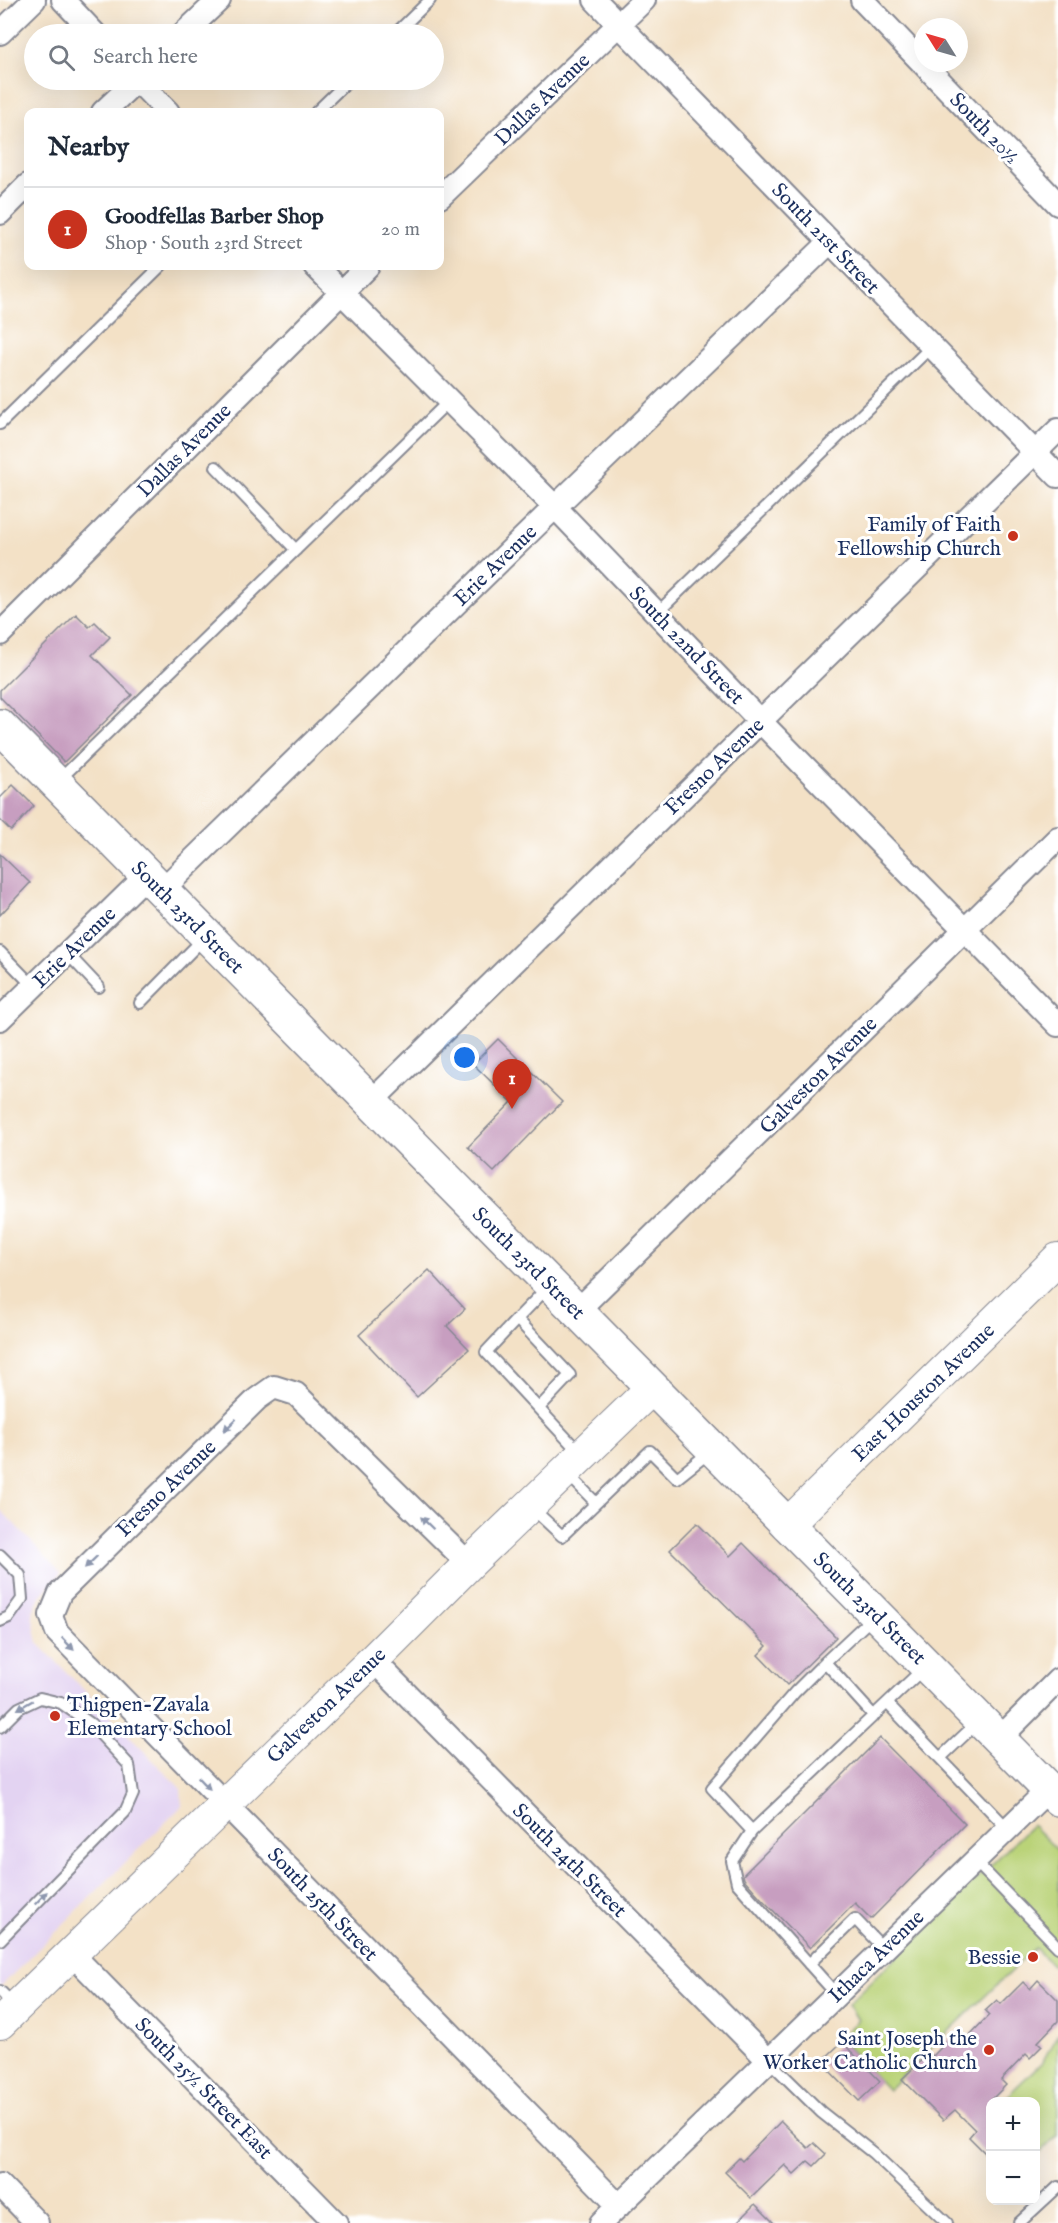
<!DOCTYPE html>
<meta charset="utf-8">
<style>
body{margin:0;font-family:"IM FELL English",serif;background:#f6f6f7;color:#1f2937}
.controls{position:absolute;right:18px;bottom:18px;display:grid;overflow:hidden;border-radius:12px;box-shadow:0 6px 24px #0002}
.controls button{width:54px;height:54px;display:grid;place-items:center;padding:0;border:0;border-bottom:2px solid #e0e1e3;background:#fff;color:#1f2937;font:30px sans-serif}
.compass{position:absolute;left:914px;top:18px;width:54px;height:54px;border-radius:50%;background:#fff;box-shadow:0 6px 24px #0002;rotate:307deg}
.you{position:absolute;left:465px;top:1058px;width:21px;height:21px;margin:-15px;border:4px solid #fff;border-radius:50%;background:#1a73e8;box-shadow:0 0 0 9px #1a73e833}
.badge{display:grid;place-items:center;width:39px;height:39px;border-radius:50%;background:#c8321e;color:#fff;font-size:20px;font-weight:700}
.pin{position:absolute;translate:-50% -50px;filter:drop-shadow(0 2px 3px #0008)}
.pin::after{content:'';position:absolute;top:32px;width:21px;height:18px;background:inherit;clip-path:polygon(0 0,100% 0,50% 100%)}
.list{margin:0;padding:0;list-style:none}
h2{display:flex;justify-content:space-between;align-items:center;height:78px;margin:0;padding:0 24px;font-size:26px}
h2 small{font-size:20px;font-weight:400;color:#747a83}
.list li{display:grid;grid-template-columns:39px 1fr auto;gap:18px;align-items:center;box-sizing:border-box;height:84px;padding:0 24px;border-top:2px solid #e0e1e3}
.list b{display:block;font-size:22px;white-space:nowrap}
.list p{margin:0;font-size:20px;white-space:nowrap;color:#747a83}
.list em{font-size:20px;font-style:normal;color:#747a83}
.icon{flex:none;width:33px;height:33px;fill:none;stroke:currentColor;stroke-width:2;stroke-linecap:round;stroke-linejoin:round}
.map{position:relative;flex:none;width:1058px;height:2223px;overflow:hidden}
.search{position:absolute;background:#fff;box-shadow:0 6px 24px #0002;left:24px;top:24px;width:420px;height:66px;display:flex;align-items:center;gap:15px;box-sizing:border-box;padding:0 21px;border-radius:33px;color:#747a83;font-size:22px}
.panel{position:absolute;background:#fff;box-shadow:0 6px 24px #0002;left:24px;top:108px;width:420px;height:162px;border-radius:12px}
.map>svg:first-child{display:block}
</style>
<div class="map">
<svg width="1058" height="2223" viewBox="0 0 1058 2223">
<rect width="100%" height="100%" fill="#fff"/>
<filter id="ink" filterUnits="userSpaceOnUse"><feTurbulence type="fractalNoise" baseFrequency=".0167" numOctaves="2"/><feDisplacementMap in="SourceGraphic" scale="12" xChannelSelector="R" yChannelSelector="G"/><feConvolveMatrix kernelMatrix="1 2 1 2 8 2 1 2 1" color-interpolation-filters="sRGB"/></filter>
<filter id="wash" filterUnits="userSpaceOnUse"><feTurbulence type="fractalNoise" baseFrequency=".008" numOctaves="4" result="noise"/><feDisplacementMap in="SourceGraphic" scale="24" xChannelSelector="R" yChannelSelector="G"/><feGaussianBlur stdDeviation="1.35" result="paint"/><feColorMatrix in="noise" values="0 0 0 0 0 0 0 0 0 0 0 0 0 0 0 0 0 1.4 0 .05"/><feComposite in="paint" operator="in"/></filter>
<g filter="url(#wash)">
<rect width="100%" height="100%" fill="#f3e1c6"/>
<!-- built -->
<path fill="#e3d3f2" d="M 0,1509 L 61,1573 L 40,1596 L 32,1614 L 38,1643 L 181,1789 L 182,1806 L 0,1987 Z"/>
<!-- green -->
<path fill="#bad378" stroke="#6a816b" stroke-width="1.5" d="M 1032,1825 L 1058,1851 L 1058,1971 L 1035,1948 L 888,2090 L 839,2038 L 858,2020 L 848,2004 Z
M 1058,2033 L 1058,2135 L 1036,2156 L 1036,2102 L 1002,2101 L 1043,2061 Z"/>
<g id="blocks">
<!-- building -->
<path fill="#c79ec0" d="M 76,614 L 89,627 L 95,622 L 110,637 L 92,655 L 132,695 L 64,762 L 0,697 L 0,690 Z
M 13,785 L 34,806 L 11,831 L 0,820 L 0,798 Z
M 0,854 L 30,883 L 0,915 Z
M 498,1039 L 562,1102 L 494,1172 L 468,1147 L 512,1102 L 473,1064 Z
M 429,1270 L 465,1309 L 447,1326 L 469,1349 L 417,1397 L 359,1335 Z
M 697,1523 L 730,1556 L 743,1543 L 836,1637 L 787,1685 L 758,1655 L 767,1646 L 670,1550 Z
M 880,1738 L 965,1824 L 871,1919 L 855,1903 L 810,1948 L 760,1897 L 744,1879 L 743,1875 Z
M 1038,1980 L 1058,2000 L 1058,2021 L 1038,2042 L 1042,2046 L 1030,2058 L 1026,2054 L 1001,2080 L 1006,2085 L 990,2101 L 990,2158 L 969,2137 L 975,2130 L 955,2110 L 943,2120 L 902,2079 L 929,2053 L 933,2056 L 956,2032 L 965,2040 L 989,2015 L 985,2011 L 997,2000 L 1001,2004 L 1023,1982 L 1030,1989 Z
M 842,2042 L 880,2081 L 859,2101 L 821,2062 Z
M 781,2121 L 808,2148 L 814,2143 L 826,2154 L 814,2166 L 808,2161 L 794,2174 L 785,2165 L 751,2198 L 725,2172 L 739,2158 L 742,2161 Z
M 755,2204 L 774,2223 L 736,2223 Z"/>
</g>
</g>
<g filter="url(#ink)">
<use href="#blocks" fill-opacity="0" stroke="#878892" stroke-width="1.5"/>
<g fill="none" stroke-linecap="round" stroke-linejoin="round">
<!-- lane casing -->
<g stroke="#878892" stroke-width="14">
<path id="lane" d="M 395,34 L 430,0
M 316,112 L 349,80
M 0,424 L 161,266
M 216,467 L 296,550
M 657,613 L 932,346
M 58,781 L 449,401
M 0,952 L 33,986
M 67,953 L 99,987
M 140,1003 L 204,938
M 517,1319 L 548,1287
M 539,1408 L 570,1375 L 517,1319 L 486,1352 L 580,1453
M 567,1473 L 596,1503
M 532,1508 L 562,1536 L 650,1451 L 677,1478 L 711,1451
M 0,1555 L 20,1575 L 22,1599 L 9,1617 L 0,1621
M 873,1617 L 825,1662 L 874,1716
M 825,1662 L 795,1692 L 712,1788 L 752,1831 L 887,1703 L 1008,1829
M 887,1703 L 924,1668
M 0,1727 L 19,1708 L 40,1698 L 61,1703 L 91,1724 L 129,1765 L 133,1794 L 125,1812 L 0,1940
M 940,1758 L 977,1723
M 752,1831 L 732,1861 L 737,1883 L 836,1994
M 975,1861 L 1058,1947
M 809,1964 L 855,1919 L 884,1949
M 0,1991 L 14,2005
M 768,2060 L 821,2112 L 873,2153 L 947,2223
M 1019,2223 L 1058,2187"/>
</g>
<!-- street casing -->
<g stroke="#878892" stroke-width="26">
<path id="street" d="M 63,0 L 95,34
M 595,0 L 1058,476
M 862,0 L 1058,204
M 0,33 L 34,0
M 183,34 L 219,0
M 137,80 L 168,112
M 103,112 L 137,80
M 440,197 L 644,0
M 0,213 L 28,185
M 315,266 L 555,507 L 760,721 L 1058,1025
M 0,634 L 368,266
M 162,890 L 555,507 L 830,242
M 0,1019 L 147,875
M 371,1102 L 1058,430
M 577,1311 L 1058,838
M 469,1564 L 296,1394 L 274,1387 L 257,1399 L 60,1593 L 51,1615 L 57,1632 L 619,2206
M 373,1660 L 768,2060
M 999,1739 L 1058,1680
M 71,1953 L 336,2223
M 0,2185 L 37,2223
M 601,2223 L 1049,1789"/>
</g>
<!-- secondary casing -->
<g stroke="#878892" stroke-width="34">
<path id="secondary" d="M 787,1525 L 1058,1259
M 0,2023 L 373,1660 L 469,1564 L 652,1388"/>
</g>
<!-- primary casing -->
<g stroke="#878892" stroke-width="36">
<path id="primary" d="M 0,726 L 1058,1799"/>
</g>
<!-- lane -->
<use href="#lane" stroke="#fff" stroke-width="10"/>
<!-- street -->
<use href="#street" stroke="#fff" stroke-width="22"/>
<!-- secondary -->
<use href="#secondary" stroke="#fff" stroke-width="32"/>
<!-- primary -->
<use href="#primary" stroke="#fff" stroke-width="33"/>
</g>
<!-- one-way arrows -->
<defs><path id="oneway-solid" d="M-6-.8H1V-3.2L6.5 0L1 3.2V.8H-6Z" transform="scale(1.5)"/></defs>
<g fill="#8d97ae">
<use href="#oneway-solid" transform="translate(230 1425) rotate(136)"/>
<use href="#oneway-solid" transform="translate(427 1523) rotate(-136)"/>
<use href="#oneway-solid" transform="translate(91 1562) rotate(136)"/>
<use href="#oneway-solid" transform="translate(68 1644) rotate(46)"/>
<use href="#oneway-solid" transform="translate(25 1705) rotate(150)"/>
<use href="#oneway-solid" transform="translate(204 1783) rotate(46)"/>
<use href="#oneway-solid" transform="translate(41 1898) rotate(-46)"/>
</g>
</g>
<!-- markers -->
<g fill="#c8321e" stroke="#fff" stroke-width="2">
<circle cx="1013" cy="536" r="6"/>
<circle cx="55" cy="1716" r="6"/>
<circle cx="1033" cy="1957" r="6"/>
<circle cx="989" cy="2050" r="6"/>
</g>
<g text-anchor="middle" stroke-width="6" stroke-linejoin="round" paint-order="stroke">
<!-- street labels -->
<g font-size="21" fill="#1b2f5e" stroke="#fff">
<text transform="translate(542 99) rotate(-44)" y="7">Dallas Avenue</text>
<text transform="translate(985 128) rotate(46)" y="7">South 20½</text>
<text transform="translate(826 238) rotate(46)" y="7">South 21st Street</text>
<text transform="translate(184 450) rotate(-45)" y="7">Dallas Avenue</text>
<text transform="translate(495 565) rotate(-44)" y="7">Erie Avenue</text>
<text transform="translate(687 645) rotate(46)" y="7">South 22nd Street</text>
<text transform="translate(714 766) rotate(-44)" y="7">Fresno Avenue</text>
<text transform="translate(188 917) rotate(45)" y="7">South 23rd Street</text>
<text transform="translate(74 947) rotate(-44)" y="7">Erie Avenue</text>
<text transform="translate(818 1075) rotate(-45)" y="7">Galveston Avenue</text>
<text transform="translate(529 1263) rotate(45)" y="7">South 23rd Street</text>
<text transform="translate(923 1392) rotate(-44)" y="7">East Houston Avenue</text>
<text transform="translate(166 1488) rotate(-44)" y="7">Fresno Avenue</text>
<text transform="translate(870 1608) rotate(45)" y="7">South 23rd Street</text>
<text transform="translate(326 1705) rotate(-44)" y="7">Galveston Avenue</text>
<text transform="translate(570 1860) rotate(45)" y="7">South 24th Street</text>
<text transform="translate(323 1904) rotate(46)" y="7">South 25th Street</text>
<text transform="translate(876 1956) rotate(-44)" y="7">Ithaca Avenue</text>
<text transform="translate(204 2088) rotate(46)" y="7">South 25½ Street East</text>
</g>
<!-- poi labels -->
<g font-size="21" fill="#1b2f5e" stroke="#fff" text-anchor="end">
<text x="1001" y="531">Family of Faith<tspan x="1001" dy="24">Fellowship Church</tspan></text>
<text x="67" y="1711" text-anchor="start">Thigpen-Zavala<tspan x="67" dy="24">Elementary School</tspan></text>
<text x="1021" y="1964">Bessie</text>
<text x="977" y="2045">Saint Joseph the<tspan x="977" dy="24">Worker Catholic Church</tspan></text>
</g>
</g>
</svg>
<div class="controls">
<button>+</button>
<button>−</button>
</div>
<svg class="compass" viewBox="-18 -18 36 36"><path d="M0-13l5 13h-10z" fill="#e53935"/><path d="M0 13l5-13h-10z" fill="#747a83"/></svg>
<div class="you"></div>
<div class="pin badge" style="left:512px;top:1109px">1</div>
<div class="search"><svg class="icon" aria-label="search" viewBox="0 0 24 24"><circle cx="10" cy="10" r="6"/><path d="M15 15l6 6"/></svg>Search here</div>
<section class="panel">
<h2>Nearby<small></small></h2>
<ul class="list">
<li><span class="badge">1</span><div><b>Goodfellas Barber Shop</b><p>Shop · South 23rd Street</p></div><em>20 m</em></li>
</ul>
</section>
</div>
